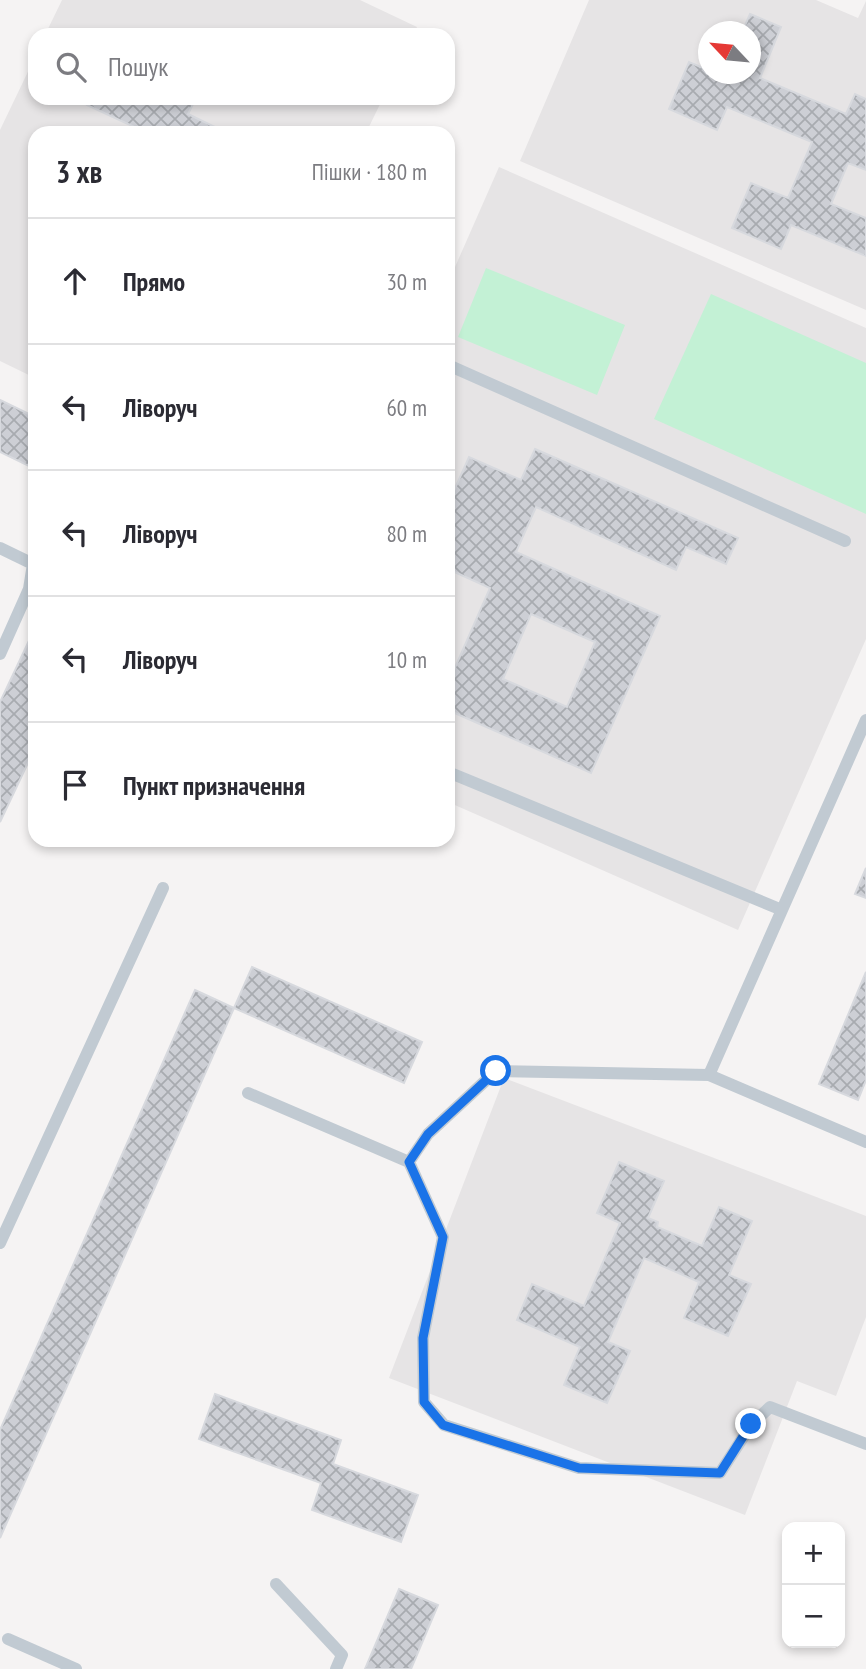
<!DOCTYPE html>
<html lang="uk">
<meta charset="utf-8">
<style>
body{margin:0;font-family:"PT Sans Narrow",sans-serif;background:#f7f7f7;color:#2b2b33}
.controls{position:absolute;right:21px;bottom:21px;display:grid;overflow:hidden;border-radius:14px;box-shadow:0 4px 10px #0003}
.controls button{width:63px;height:63px;display:grid;place-items:center;padding:0;border:0;border-bottom:2px solid #e1e1e2;background:#fff;color:#2b2b33;font:35px sans-serif}
.compass{position:absolute;left:698px;top:21px;width:63px;height:63px;border-radius:50%;background:#fff;box-shadow:0 4px 10px #0003;rotate:296deg}
.stop{position:absolute;width:21px;height:21px;margin:-16px;border:5px solid #1a73e8;border-radius:50%;background:#fff}
.stop.end{background:#1a73e8;border-color:#fff;box-shadow:0 2px 7px #0008}
.list{margin:0;padding:0;list-style:none}
h2{display:flex;justify-content:space-between;align-items:center;height:91px;margin:0;padding:0 28px;font-size:30px}
h2 small{font-size:23px;font-weight:400;color:#7c7c81}
.list li{display:grid;grid-template-columns:46px 1fr auto;gap:21px;align-items:center;box-sizing:border-box;height:126px;padding:0 28px;border-top:2px solid #e1e1e2}
.list b{display:block;font-size:26px;white-space:nowrap}
.list em{font-size:23px;font-style:normal;color:#7c7c81}
.icon{flex:none;width:38px;height:38px;fill:none;stroke:currentColor;stroke-width:2;stroke-linecap:round;stroke-linejoin:round}
.map{position:relative;flex:none;width:866px;height:1669px;overflow:hidden}
.search{position:absolute;background:#fff;box-shadow:0 4px 10px #0003;left:28px;top:28px;width:427px;height:77px;display:flex;align-items:center;gap:18px;box-sizing:border-box;padding:0 24px;border-radius:21px;color:#7c7c81;font-size:26px}
.panel{position:absolute;background:#fff;box-shadow:0 4px 10px #0003;left:28px;top:126px;width:427px;height:721px;border-radius:21px}
.map>svg:first-child{display:block}
</style>
<div class="map">
<svg width="866" height="1669" viewBox="0 0 866 1669">
<defs>
<pattern id="building-cross-hatch" width="8" height="8" patternUnits="userSpaceOnUse" patternTransform="scale(1.75)"><rect width="8" height="8" fill="#cdcfd5"/><path d="M0 0l8 8M0 8l8-8" fill="none" stroke="#a8abb0"/></pattern>
</defs>
<rect width="100%" height="100%" fill="#f5f3f3"/>
<!-- education -->
<path fill="#e6e4e5" fill-rule="evenodd" d="M 62,0 L 360,0 L 417,27 L 413,35 L 45,35 Z
M 589,0 L 816,0 L 858,18 L 866,1 L 866,310 L 520,161 ZM 708,32 L 750,32 L 750,74 L 708,74 Z
M 35,57 L 35,98 L 383,98 L 366,133 L 35,133 L 35,378 L 0,361 L 0,130 Z
M 499,167 L 866,328 L 866,639 L 738,930 L 448,802 L 448,283 Z
M 504,1078 L 866,1216 L 866,1317 L 836,1396 L 797,1381 L 745,1515 L 389,1378 Z"/>
<!-- green -->
<path fill="#c3f1d5" d="M 486,268 L 625,325 L 597,395 L 458,337 Z
M 711,294 L 866,363 L 866,514 L 654,419 Z"/>
<!-- building -->
<path fill="url(#building-cross-hatch)" stroke="#d7d9de" stroke-width="2" fill-rule="evenodd" d="M 750,14 L 781,27 L 760,78 L 846,114 L 855,94 L 866,99 L 866,170 L 848,163 L 831,204 L 866,218 L 866,256 L 791,225 L 781,249 L 732,228 L 751,183 L 788,198 L 812,142 L 727,107 L 717,130 L 669,109 L 689,62 L 708,70 L 708,74 L 724,77 L 725,74 L 750,74 L 750,32 L 742,32 Z
M 91,98 L 196,98 L 188,114 L 227,133 L 140,133 L 141,130 L 87,105 Z
M 0,400 L 35,417 L 35,469 L 0,452 Z
M 535,449 L 738,538 L 726,564 L 686,547 L 676,570 L 536,507 L 516,552 L 660,616 L 591,773 L 448,710 L 448,667 L 454,670 L 490,588 L 448,569 L 448,504 L 469,457 L 521,480 ZM 531,614 L 595,642 L 567,707 L 503,679 Z
M 35,628 L 35,748 L 0,822 L 0,702 Z
M 866,868 L 866,898 L 855,894 Z
M 252,967 L 422,1042 L 404,1083 L 234,1008 Z
M 866,972 L 866,1080 L 858,1100 L 819,1084 Z
M 195,990 L 234,1008 L 0,1538 L 0,1430 Z
M 619,1162 L 664,1181 L 648,1218 L 658,1222 L 657,1227 L 702,1246 L 719,1207 L 752,1221 L 729,1275 L 751,1284 L 728,1336 L 684,1318 L 699,1282 L 644,1258 L 608,1342 L 630,1351 L 607,1403 L 564,1385 L 580,1347 L 517,1320 L 532,1284 L 584,1306 L 620,1223 L 597,1213 Z
M 215,1394 L 341,1440 L 333,1464 L 418,1495 L 401,1542 L 312,1510 L 321,1483 L 199,1439 Z
M 399,1589 L 438,1605 L 411,1669 L 365,1669 Z"/>
<g fill="none" stroke-linecap="round" stroke-linejoin="round">
<!-- service -->
<path stroke="#c1cad2" stroke-width="12" d="M 448,365 L 845,541
M 0,548 L 33,564 L 29,589 L 0,654
M 448,772 L 782,910
M 709,1075 L 866,720
M 248,1093 L 409,1162 L 428,1134 L 496,1071 L 709,1075 L 866,1142
M 409,1162 L 443,1237 L 423,1338 L 424,1402 L 444,1425 L 579,1468 L 720,1473 L 751,1425 L 770,1407 L 866,1444
M 0,1243 L 163,888
M 276,1584 L 342,1655 L 336,1669
M 8,1639 L 76,1669"/>
</g>
<g fill="none" stroke-linecap="round" stroke-linejoin="round">
<!-- route -->
<path stroke="#1a73e8" stroke-width="9" d="M 496,1071 L 428,1134 L 409,1162 L 443,1237 L 423,1338 L 424,1402 L 443,1425 L 579,1468 L 720,1473 L 751,1424"/>
</g>
</svg>
<div class="controls">
<button>+</button>
<button>−</button>
</div>
<svg class="compass" viewBox="-18 -18 36 36"><path d="M0-13l5 13h-10z" fill="#e53935"/><path d="M0 13l5-13h-10z" fill="#7c7c81"/></svg>
<div class="stop" style="left:496px;top:1071px"></div>
<div class="stop end" style="left:751px;top:1424px"></div>
<div class="search"><svg class="icon" aria-label="search" viewBox="0 0 24 24"><circle cx="10" cy="10" r="6"/><path d="M15 15l6 6"/></svg>Пошук</div>
<section class="panel">
<h2>3 хв<small>Пішки · 180 m</small></h2>
<ul class="list">
<li><svg class="icon" aria-label="ahead" viewBox="0 0 24 24"><path d="M12 20V5M6 11l6-6 6 6"/></svg><div><b>Прямо</b></div><em>30 m</em></li>
<li><svg class="icon" aria-label="left" viewBox="0 0 24 24"><path d="M17 20v-9H6M10 6l-5 5 5 5"/></svg><div><b>Ліворуч</b></div><em>60 m</em></li>
<li><svg class="icon" aria-label="left" viewBox="0 0 24 24"><path d="M17 20v-9H6M10 6l-5 5 5 5"/></svg><div><b>Ліворуч</b></div><em>80 m</em></li>
<li><svg class="icon" aria-label="left" viewBox="0 0 24 24"><path d="M17 20v-9H6M10 6l-5 5 5 5"/></svg><div><b>Ліворуч</b></div><em>10 m</em></li>
<li><svg class="icon" aria-label="arrive" viewBox="0 0 24 24"><path d="M6 21V4h12l-3 4 3 4H6"/></svg><div><b>Пункт призначення</b></div></li>
</ul>
</section>
</div>
